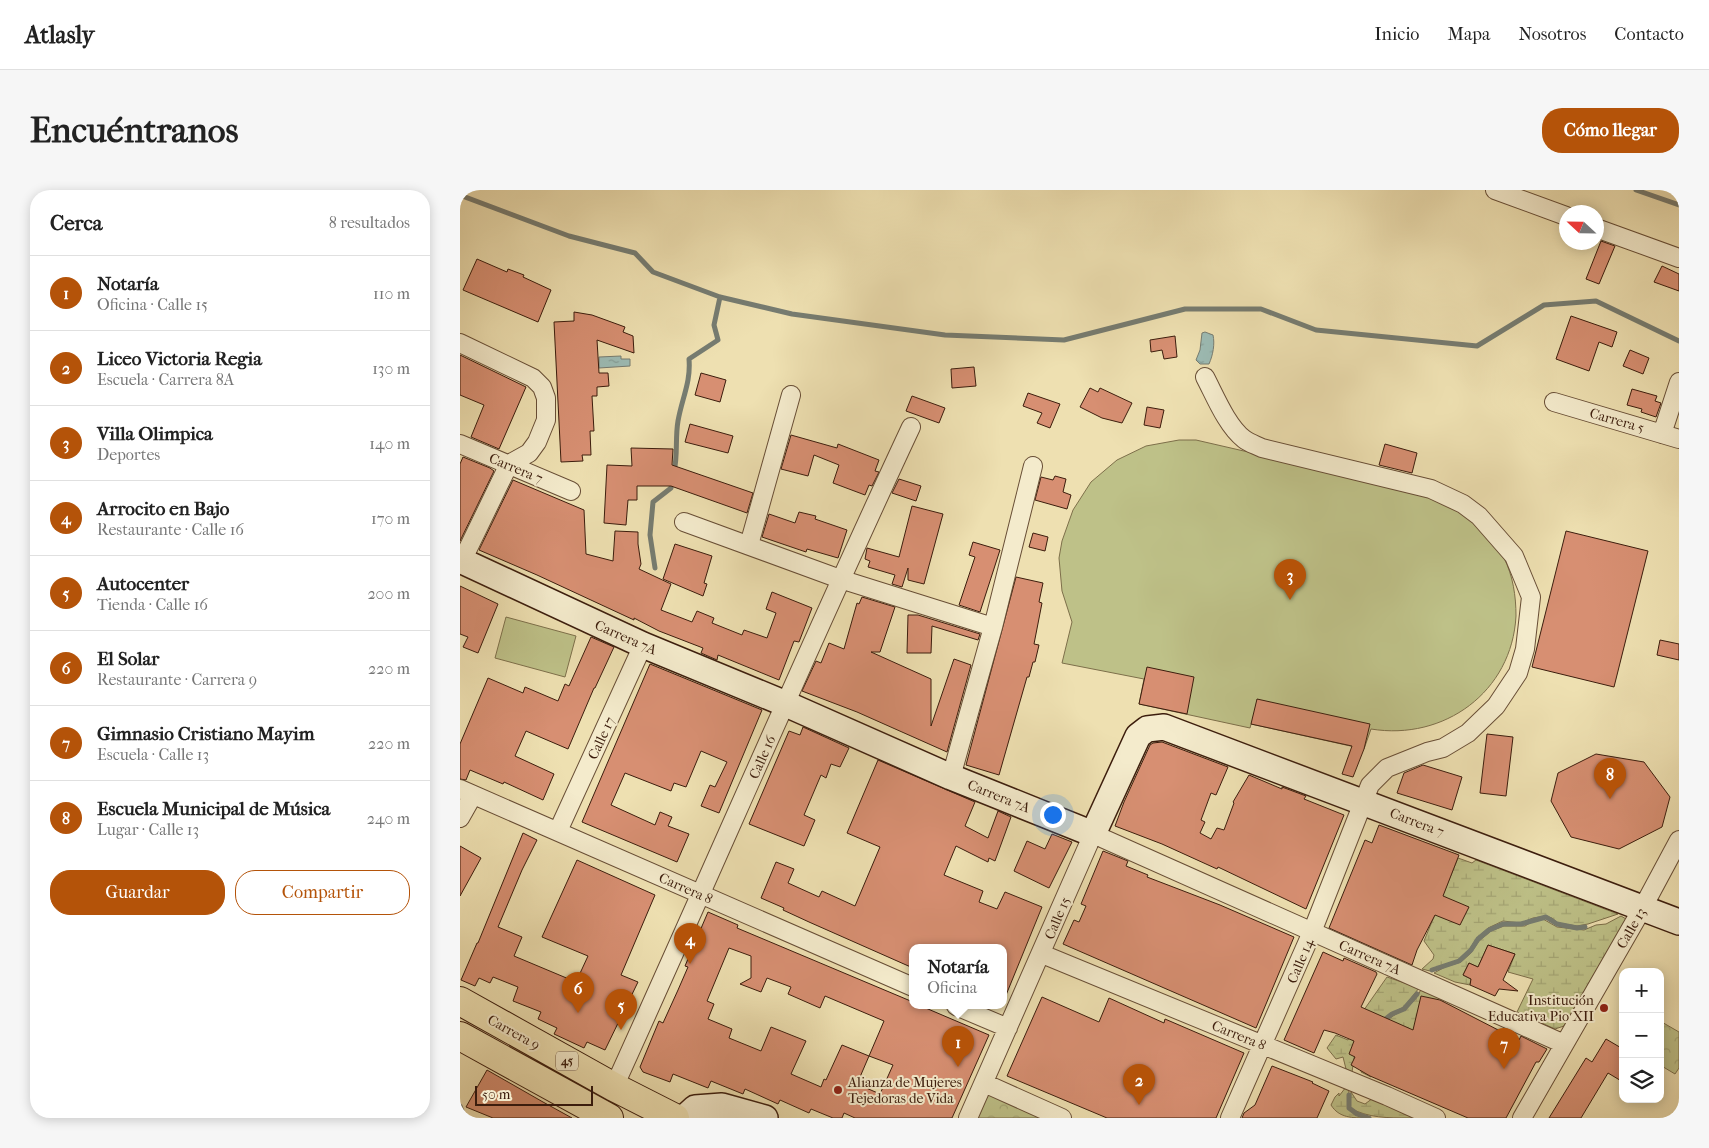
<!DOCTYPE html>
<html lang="es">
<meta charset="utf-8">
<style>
body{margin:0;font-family:"IM FELL French Canon",serif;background:#f6f6f6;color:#222}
.controls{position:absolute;right:15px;bottom:15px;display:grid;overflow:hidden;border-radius:10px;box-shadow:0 2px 12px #0003}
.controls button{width:45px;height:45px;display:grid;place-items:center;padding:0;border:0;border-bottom:1px solid #e0e0e0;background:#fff;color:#222;font:25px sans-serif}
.compass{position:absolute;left:1099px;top:15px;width:45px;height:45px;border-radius:50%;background:#fff;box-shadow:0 2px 12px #0003;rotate:292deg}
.scale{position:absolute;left:15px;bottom:12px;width:118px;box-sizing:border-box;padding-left:5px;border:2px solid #3c1d0d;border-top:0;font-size:14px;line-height:18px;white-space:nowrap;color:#3c1d0d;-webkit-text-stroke:4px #f4ebcc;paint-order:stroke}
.you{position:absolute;left:592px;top:624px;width:18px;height:18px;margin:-12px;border:4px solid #fff;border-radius:50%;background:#1a73e8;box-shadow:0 0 0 8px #1a73e833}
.badge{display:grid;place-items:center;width:32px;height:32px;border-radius:50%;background:#b45309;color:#fff;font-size:16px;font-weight:700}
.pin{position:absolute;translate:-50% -41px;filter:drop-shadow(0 1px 2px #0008)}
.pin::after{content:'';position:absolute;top:26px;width:18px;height:15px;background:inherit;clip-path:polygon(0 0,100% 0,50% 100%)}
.popup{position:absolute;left:449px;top:754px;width:98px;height:65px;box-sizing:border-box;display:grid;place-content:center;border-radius:10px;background:#fff;filter:drop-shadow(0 1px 4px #0005);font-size:16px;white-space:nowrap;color:#767676}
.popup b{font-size:19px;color:#222}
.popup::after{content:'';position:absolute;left:50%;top:100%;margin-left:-10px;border:10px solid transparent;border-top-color:#fff}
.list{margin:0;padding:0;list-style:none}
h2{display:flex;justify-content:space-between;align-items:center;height:65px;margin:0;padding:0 20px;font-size:21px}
h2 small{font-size:16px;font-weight:400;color:#767676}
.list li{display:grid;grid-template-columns:32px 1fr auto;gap:15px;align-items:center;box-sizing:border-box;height:75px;padding:0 20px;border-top:1px solid #e0e0e0}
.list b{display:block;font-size:19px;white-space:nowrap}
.list p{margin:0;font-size:16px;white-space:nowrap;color:#767676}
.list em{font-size:16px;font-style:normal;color:#767676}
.actions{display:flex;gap:10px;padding:15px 20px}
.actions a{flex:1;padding:11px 0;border:1px solid #b45309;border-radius:20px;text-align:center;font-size:18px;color:#b45309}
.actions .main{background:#b45309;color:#fff}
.icon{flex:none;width:28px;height:28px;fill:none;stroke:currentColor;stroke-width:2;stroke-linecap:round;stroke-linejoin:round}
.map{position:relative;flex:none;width:1219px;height:928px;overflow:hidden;border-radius:20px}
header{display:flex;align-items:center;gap:30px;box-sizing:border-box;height:70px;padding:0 25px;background:#fff;border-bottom:1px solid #e0e0e0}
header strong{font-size:24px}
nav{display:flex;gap:28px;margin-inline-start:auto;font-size:18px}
.intro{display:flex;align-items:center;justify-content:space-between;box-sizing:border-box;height:120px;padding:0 30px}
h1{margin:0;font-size:35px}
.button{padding:12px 22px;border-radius:20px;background:#b45309;color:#fff;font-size:18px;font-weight:700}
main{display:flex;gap:30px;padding:0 30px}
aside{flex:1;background:#fff;border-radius:20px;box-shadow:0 2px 12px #0003}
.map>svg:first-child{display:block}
</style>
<header>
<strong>Atlasly</strong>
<nav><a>Inicio</a><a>Mapa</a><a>Nosotros</a><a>Contacto</a></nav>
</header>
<div class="intro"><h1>Encuéntranos</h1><a class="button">Cómo llegar</a></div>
<main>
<aside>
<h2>Cerca<small>8 resultados</small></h2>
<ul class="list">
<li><span class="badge">1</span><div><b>Notaría</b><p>Oficina · Calle 15</p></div><em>110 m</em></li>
<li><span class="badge">2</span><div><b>Liceo Victoria Regia</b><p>Escuela · Carrera 8A</p></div><em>130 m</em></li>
<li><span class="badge">3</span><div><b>Villa Olimpica</b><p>Deportes</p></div><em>140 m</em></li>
<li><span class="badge">4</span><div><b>Arrocito en Bajo</b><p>Restaurante · Calle 16</p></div><em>170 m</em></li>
<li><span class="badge">5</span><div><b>Autocenter</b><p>Tienda · Calle 16</p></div><em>200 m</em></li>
<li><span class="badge">6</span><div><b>El Solar</b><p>Restaurante · Carrera 9</p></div><em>220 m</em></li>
<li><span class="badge">7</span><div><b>Gimnasio Cristiano Mayim</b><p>Escuela · Calle 13</p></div><em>220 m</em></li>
<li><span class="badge">8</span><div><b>Escuela Municipal de Música</b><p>Lugar · Calle 13</p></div><em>240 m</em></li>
</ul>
<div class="actions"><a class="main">Guardar</a><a>Compartir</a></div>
</aside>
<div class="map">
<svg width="1219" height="928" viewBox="0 0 1219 928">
<defs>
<pattern id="wetland-marsh" width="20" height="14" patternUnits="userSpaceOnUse" patternTransform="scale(1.25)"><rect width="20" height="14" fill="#bec188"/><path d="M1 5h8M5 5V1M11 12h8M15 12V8" fill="none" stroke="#a4a574"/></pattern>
<pattern id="park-crowns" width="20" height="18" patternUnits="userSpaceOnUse" patternTransform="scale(1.25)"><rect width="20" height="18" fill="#bec188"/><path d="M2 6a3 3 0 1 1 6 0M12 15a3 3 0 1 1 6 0" fill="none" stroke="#a4a574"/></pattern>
<pattern id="water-ripples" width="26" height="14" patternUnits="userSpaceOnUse" patternTransform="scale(1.25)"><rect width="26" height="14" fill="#9cbbb4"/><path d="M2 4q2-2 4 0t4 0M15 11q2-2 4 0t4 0" fill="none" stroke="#87a09a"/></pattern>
</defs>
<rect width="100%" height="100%" fill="#eee0b1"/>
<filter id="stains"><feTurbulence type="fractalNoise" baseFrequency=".004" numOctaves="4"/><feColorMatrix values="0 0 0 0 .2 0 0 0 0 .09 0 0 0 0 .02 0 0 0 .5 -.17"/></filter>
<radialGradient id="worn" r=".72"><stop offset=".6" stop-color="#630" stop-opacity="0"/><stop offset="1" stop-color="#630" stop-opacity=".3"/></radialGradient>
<!-- wetland -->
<path fill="url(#wetland-marsh)" stroke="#7d6f4a" d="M 998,668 L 1012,673 L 1016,670 L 1158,724 L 1128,734 L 1117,736 L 1098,733 L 1092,728 L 1086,726 L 1073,728 L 1061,733 L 1043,731 L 1028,738 L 1016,749 L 1009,760 L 999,770 L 972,779 L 970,781 L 962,779 L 973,769 L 974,765 L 964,751 Z
M 1161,726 L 1166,729 L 1104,836 L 1095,839 L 1057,822 L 1073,789 L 1048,782 L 1055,764 L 1028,755 L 1018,777 L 1009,773 L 1003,785 L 1011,789 L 1010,795 L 995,792 L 974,783 L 985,777 L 1001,772 L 1011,763 L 1019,751 L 1031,741 L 1044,736 L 1065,736 L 1073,731 L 1083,729 L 1097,737 L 1124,740 L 1136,735 L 1146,734 Z
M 927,787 L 959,798 L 944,817 L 932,823 L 904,843 L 896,857 L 892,882 L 886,879 L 883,867 L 876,869 L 867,858 L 876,845 L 888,850 L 899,827 Z
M 961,799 L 987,808 L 979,816 L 977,837 L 929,846 L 911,887 L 901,882 L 907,853 L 906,845 C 915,838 923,831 933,826 C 944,819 956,813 961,799 Z
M 886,897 L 889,900 L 888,919 L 896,925 L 908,928 C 892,928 879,928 871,915 L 875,907 L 879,903 L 879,906 Z
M 891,902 L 897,911 L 905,914 L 913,908 L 954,926 L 950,928 C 928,928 908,928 890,918 Z"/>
<!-- park -->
<path fill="url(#park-crowns)" stroke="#7d6f4a" d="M 1200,831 L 1219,842 L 1219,878 L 1215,884 L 1200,875 Z
M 525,896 L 598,928 L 511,928 Z"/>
<!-- pitch -->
<path fill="#bec188" stroke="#7d6f4a" d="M 719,250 L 736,250 C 791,263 846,275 901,288 C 929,294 955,300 981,310 C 987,312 994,314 999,317 C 1007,323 1015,334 1022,342 C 1029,350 1039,358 1044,368 C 1053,386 1056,406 1056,426 C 1052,502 984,551 911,539 L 904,559 L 791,534 L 790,538 L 679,514 L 684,489 L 602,473 L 612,432 L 602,401 L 599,368 L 602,351 L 613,320 L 631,292 L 657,270 L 686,256 Z
M 46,427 L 116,446 L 105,487 L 35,468 Z"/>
<!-- water -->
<path fill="url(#water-ripples)" stroke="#767c71" d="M 745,142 L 753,145 C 755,154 753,165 749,174 L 740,174 L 736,170 L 740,160 L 742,143 Z
M 161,166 L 161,169 L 170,169 L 170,176 L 139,178 L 139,167 Z"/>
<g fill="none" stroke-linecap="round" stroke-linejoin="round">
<!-- stream -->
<path stroke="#767c71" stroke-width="5" d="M 1176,0 L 1219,15
M 0,5 L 109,46 L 175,63 L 193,82 L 260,107 L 332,124 L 485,145 L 604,150 L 725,119 L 801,119 L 856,140 L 1017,156 L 1084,115 L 1136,111 L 1219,151
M 214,282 C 218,265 215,248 218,231 C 222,208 231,192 229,169 L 258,150 L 254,135 L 260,107
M 195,378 L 190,345 L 193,312 L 211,298 L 212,290
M 972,780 L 999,771 L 1011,760 L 1018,749 L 1029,740 L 1043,734 L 1061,734 L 1086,727 L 1097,734 L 1117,738 L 1125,737
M 923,831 L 932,824 L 944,819 L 957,804
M 889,905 L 889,918 L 897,924 L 909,928
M 0,916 L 2,921 L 2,928"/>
</g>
<!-- building -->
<path fill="#d78f72" stroke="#3c1d0d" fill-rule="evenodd" d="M 1141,51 L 1155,56 L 1139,94 L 1126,89 Z
M 17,69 L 47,82 L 48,79 L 64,85 L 63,87 L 91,100 L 78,132 L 3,100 Z
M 1202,76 L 1219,84 L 1219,101 L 1194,92 Z
M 114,122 L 132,125 L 165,137 L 163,142 L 173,146 L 174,163 L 137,150 L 139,183 L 148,183 L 149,196 L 137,197 L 137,206 L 132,206 L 134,241 L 130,241 L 131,265 L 122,265 L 123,271 L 101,272 L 94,132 L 114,131 Z
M 1111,126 L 1157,142 L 1152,157 L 1139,152 L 1129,181 L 1096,169 Z
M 715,146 L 717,167 L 704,169 L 702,160 L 691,162 L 690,150 Z
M 1170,160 L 1189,168 L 1183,184 L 1163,176 Z
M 0,165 L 66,197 L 39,259 L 11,247 L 24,215 L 0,205 Z
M 514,177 L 516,196 L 492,198 L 491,179 Z
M 241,183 L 266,190 L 260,212 L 235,205 Z
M 630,198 L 638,202 L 640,198 L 672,213 L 662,233 L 642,228 L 620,217 Z
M 1172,199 L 1197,206 L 1195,211 L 1201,213 L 1196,227 L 1181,222 L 1182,219 L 1167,215 Z
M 568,203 L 600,214 L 590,238 L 577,233 L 582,223 L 563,216 Z
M 452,206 L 485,218 L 479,233 L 446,221 Z
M 687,217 L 704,220 L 700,238 L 684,235 Z
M 230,234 L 273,246 L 268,263 L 225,252 Z
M 331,245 L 377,258 L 378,254 L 419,270 L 415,281 L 419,282 L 412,296 L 409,295 L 405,305 L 373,293 L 379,275 L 354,265 L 348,286 L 321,279 Z
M 925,254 L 957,263 L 952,283 L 919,275 Z
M 171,258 L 213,259 L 212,275 L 293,303 L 287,323 L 211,296 L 177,296 L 177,310 L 168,310 L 166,335 L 144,333 L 147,275 L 172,276 Z
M 3,267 L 30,278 L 34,281 L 0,351 L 0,274 Z
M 595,286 L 606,289 L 603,302 L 611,305 L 607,319 L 575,310 L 581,287 L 593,290 Z
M 439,289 L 461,296 L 456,311 L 432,303 Z
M 53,290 L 124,320 L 126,364 L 153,371 L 155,341 L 178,342 L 178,354 L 181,374 L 179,379 L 211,394 L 201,420 L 232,432 L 237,421 L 254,428 L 252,433 L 282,445 L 284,440 L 307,448 L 316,423 L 306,419 L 312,402 L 352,418 L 339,452 L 334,451 L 319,490 L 258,465 L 257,470 L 241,463 L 243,458 L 199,441 L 174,428 L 174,430 L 77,385 L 19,360 Z
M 452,316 L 483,324 L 464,394 L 448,390 L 448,378 L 442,397 L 432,394 L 435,385 L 408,377 L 410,371 L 405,369 L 407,358 L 439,367 Z
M 339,322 L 356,326 L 355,329 L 387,340 L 378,368 L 347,359 L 346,362 L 302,347 L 309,324 L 335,333 Z
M 1106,341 L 1188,361 L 1154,497 L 1072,477 Z
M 573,343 L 588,347 L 585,361 L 569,357 Z
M 513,352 L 540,360 L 520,422 L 499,415 L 515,367 L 509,365 Z
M 215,354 L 252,366 L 244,393 L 247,394 L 243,406 L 203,389 Z
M 556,387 L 583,393 L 579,412 L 582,413 L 574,454 L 579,455 L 575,472 L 573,472 L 569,487 L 567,487 L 539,585 L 506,575 Z
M 0,396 L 38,414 L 18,463 L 3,457 L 8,447 L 0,444 Z
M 402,407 L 435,417 L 420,462 L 411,462 L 471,489 L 471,536 L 494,469 L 511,475 L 487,562 L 397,522 L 342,501 L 356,471 L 361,473 L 369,453 L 384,459 L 397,413 L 399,414 Z
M 448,425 L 458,425 L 520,444 L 518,450 L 472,436 L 471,463 L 447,463 Z
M 131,447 L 154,457 L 135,498 L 134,498 L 108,559 L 66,541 L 55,566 L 94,584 L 83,610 L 44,592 L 43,594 L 10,580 L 6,590 L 0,589 L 0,554 L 28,488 L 63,503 L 65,497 L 98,511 L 105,494 L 109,496 Z
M 1200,450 L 1219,454 L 1219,470 L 1197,465 Z
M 190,474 L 302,520 L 259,623 L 241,616 L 250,595 L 255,597 L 267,572 L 241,561 L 226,597 L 214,593 L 211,601 L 165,583 L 151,615 L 195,635 L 200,622 L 212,627 L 208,636 L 229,644 L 217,672 L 122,632 Z
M 687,477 L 734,487 L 727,524 L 679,514 Z
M 797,509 L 910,534 L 904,559 L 893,587 L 882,584 L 892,556 L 791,534 Z
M 343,537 L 389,558 L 380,577 L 371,574 L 366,588 L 361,585 L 344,625 L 355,630 L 344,656 L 289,634 L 329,541 L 340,545 Z
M 1027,544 L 1053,547 L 1046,606 L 1020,603 Z
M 702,552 L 768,577 L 756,605 L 751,603 L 741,630 L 745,632 L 740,643 L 751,649 L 757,638 L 764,640 L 774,613 L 773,612 L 789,585 L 822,599 L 822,597 L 846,606 L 844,609 L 884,625 L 846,719 L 758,677 L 757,679 L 702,654 L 655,636 L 664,612 L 690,555 L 693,553 Z
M 1136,564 L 1184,572 L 1210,607 L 1202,637 L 1159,659 L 1111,647 L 1091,611 L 1098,583 Z
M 418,570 L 515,612 L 505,636 L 528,648 L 538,621 L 551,627 L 535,671 L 529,668 L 528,672 L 496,656 L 484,685 L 523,701 L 519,712 L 537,719 L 545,702 L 582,717 L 544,810 L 543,758 L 453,758 L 453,778 L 349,732 L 323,720 L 324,718 L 301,708 L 316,672 L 334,679 L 328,693 L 359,707 L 362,701 L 395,716 L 420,657 L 387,643 Z
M 963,575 L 1002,587 L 992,620 L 937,603 L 944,583 Z
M 919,635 L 999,665 L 983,706 L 1009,717 L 1000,735 L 975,725 L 957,760 L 952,775 L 869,738 L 905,650 L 912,653 Z
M 63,643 L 77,650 L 62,680 L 38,737 L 62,747 L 54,766 L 116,792 L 128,766 L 82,747 L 117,670 L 195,705 L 161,785 L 178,792 L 145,860 L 127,852 L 124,858 L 94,844 L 97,838 L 78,829 L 81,822 L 53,811 L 58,797 L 33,787 L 30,793 L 19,788 L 15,796 L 1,790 L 17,753 L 18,753 Z
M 592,644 L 612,652 L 589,698 L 554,681 L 567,651 L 585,659 Z
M 0,656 L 21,668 L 0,706 Z
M 643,661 L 668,671 L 666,676 L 688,685 L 687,687 L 760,715 L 834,747 L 796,838 L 603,754 L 614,730 L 619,732 L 626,716 L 621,714 Z
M 248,722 L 278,735 L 277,738 L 453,812 L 453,816 L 461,816 L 529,845 L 492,928 L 395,928 L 384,923 L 382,928 L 373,928 L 351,919 L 349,923 L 320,910 L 318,914 L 285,899 L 283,904 L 251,891 L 248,898 L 213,884 L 210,892 L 183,882 L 180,877 L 199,831 L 203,833 L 218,800 L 228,777 L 225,776 ZM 269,758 L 291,766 L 291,788 L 280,794 L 301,802 L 307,788 L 331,797 L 328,804 L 360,818 L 365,806 L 424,831 L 409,866 L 382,855 L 366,890 L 364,889 L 361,897 L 331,884 L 346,851 L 311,837 L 301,861 L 269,848 L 272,839 L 248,829 L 254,814 L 247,811 ZM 409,866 L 433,875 L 420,904 L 397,894 Z
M 1028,755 L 1055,764 L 1043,790 L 1058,801 L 1039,799 L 1035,806 L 1010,795 L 1011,789 L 1003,785 L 1009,773 L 1018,777 Z
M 863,762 L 883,771 L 884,768 L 916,782 L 917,784 L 901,817 L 935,832 L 953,840 L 961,806 L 980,810 L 1044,843 L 1044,842 L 1059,850 L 1061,846 L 1087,859 L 1079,872 L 1076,872 L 1046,928 L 1008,928 L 910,886 L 891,875 L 895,867 L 889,864 L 894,851 L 875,843 L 864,840 L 854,863 L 824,850 Z
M 582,807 L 639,832 L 649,808 L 704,833 L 705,829 L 784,863 L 756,928 L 647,928 L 547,886 Z
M 1146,849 L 1163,859 L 1163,892 L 1148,883 L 1121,928 L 1089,928 L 1126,868 L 1132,872 Z
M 812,876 L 853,892 L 852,893 L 869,901 L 857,928 L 782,928 L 784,923 L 795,915 Z
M 27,880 L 83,912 L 112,928 L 33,928 L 6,917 Z"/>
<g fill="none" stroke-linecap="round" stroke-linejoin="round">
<!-- street casing -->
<g stroke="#684e36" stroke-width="20">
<path id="street" d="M 1035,0 L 1106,26
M 1136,38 L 1219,68
M 0,153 L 73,188 L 82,197 L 86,208 L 86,230 L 77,252 L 69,263 L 49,274 L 2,371
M 745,187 C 755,206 767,236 784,249 C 789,253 796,255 802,258 L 971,299 L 1003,314 L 1019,326 L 1054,366 L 1071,407 L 1065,459 L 1058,483 L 1036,516 L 1008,543 L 983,558 L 967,562 L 927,578 L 910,595 L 852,742 L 770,928
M 1094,212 L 1219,249
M 1202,244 L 1219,192
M 0,254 L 111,301
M 224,332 L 380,389 L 533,437
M 289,355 L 331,205
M 491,587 L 533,437 L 573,276
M 0,599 L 453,797
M 0,628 L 13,605
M 98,641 L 183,455
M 582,764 L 927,906 L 976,928
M 496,816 L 548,838
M 524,893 L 602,928
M 154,897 C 254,677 349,455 451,237
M 508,928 L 633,644 L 1104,854
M 1062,928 L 1182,719 L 1219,650"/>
</g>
<!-- secondary casing -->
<g stroke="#3c1d0d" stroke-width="28">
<path id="secondary" d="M 0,370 L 183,455 L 326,514 L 491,587 L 633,644 L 678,546 L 687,539 L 704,537 L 1219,732
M 224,928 L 235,918 L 262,916 L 305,928"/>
</g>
<!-- highway casing -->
<g stroke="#3c1d0d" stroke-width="30">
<path id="highway" d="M 0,811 L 154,897 L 215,928
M 0,846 L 149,928"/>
</g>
<!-- street -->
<use href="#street" stroke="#f4ebcc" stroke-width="18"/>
<!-- secondary -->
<use href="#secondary" stroke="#f4ebcc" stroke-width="25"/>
<!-- highway -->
<use href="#highway" stroke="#eee0b1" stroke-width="28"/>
</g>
<!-- markers -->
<g fill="#8f2418" stroke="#f4ebcc" stroke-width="2">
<circle cx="1144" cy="818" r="5"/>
<circle cx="378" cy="900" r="5"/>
</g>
<g text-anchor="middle" stroke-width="4" stroke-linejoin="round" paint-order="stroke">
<!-- shield labels -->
<rect fill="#f4ebcc" stroke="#735b46" stroke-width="1" x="96" y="861.5" width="22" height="19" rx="4"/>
<g font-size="12" font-weight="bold" fill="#3c1d0d">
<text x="107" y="875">45</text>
</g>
<!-- street labels -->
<g font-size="14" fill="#3c1d0d" stroke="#f4ebcc">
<text transform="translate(1157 230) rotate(16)" y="5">Carrera 5</text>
<text transform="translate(56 278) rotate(23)" y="5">Carrera 7</text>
<text transform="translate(166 447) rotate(24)" y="5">Carrera 7A</text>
<text transform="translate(141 548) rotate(-65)" y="5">Calle 17</text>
<text transform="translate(302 567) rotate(-66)" y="5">Calle 16</text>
<text transform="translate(539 606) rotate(22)" y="5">Carrera 7A</text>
<text transform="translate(957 632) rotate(21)" y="5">Carrera 7</text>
<text transform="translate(226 698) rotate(24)" y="5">Carrera 8</text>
<text transform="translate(597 728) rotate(-67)" y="5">Calle 15</text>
<text transform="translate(1171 738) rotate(-60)" y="5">Calle 13</text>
<text transform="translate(910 767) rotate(24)" y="5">Carrera 7A</text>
<text transform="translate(840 771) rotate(-67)" y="5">Calle 14</text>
<text transform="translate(54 842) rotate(29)" y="5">Carrera 9</text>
<text transform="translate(779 845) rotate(22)" y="5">Carrera 8</text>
</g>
<!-- poi labels -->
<g font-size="14" fill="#3c1d0d" stroke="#f4ebcc" text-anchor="end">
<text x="1134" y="815">Institución<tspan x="1134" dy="16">Educativa Pio XII</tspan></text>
<text x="388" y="897" text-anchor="start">Alianza de Mujeres<tspan x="388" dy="16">Tejedoras de Vida</tspan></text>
</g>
</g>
<rect width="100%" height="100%" filter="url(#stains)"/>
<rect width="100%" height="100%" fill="url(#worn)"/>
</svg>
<div class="controls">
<button>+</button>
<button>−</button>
<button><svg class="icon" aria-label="layers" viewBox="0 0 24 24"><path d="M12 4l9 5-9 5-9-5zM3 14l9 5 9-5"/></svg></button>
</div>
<svg class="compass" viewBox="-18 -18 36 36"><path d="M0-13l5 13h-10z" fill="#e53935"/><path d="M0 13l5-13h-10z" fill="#767676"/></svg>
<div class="scale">50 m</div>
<div class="you"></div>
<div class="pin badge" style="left:498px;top:877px">1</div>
<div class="popup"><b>Notaría</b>Oficina</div>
<div class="pin badge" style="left:679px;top:915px">2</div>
<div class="pin badge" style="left:830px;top:410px">3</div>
<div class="pin badge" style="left:230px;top:774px">4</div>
<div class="pin badge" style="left:161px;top:840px">5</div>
<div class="pin badge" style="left:118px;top:823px">6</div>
<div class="pin badge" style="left:1044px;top:879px">7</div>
<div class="pin badge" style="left:1150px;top:609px">8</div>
</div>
</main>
